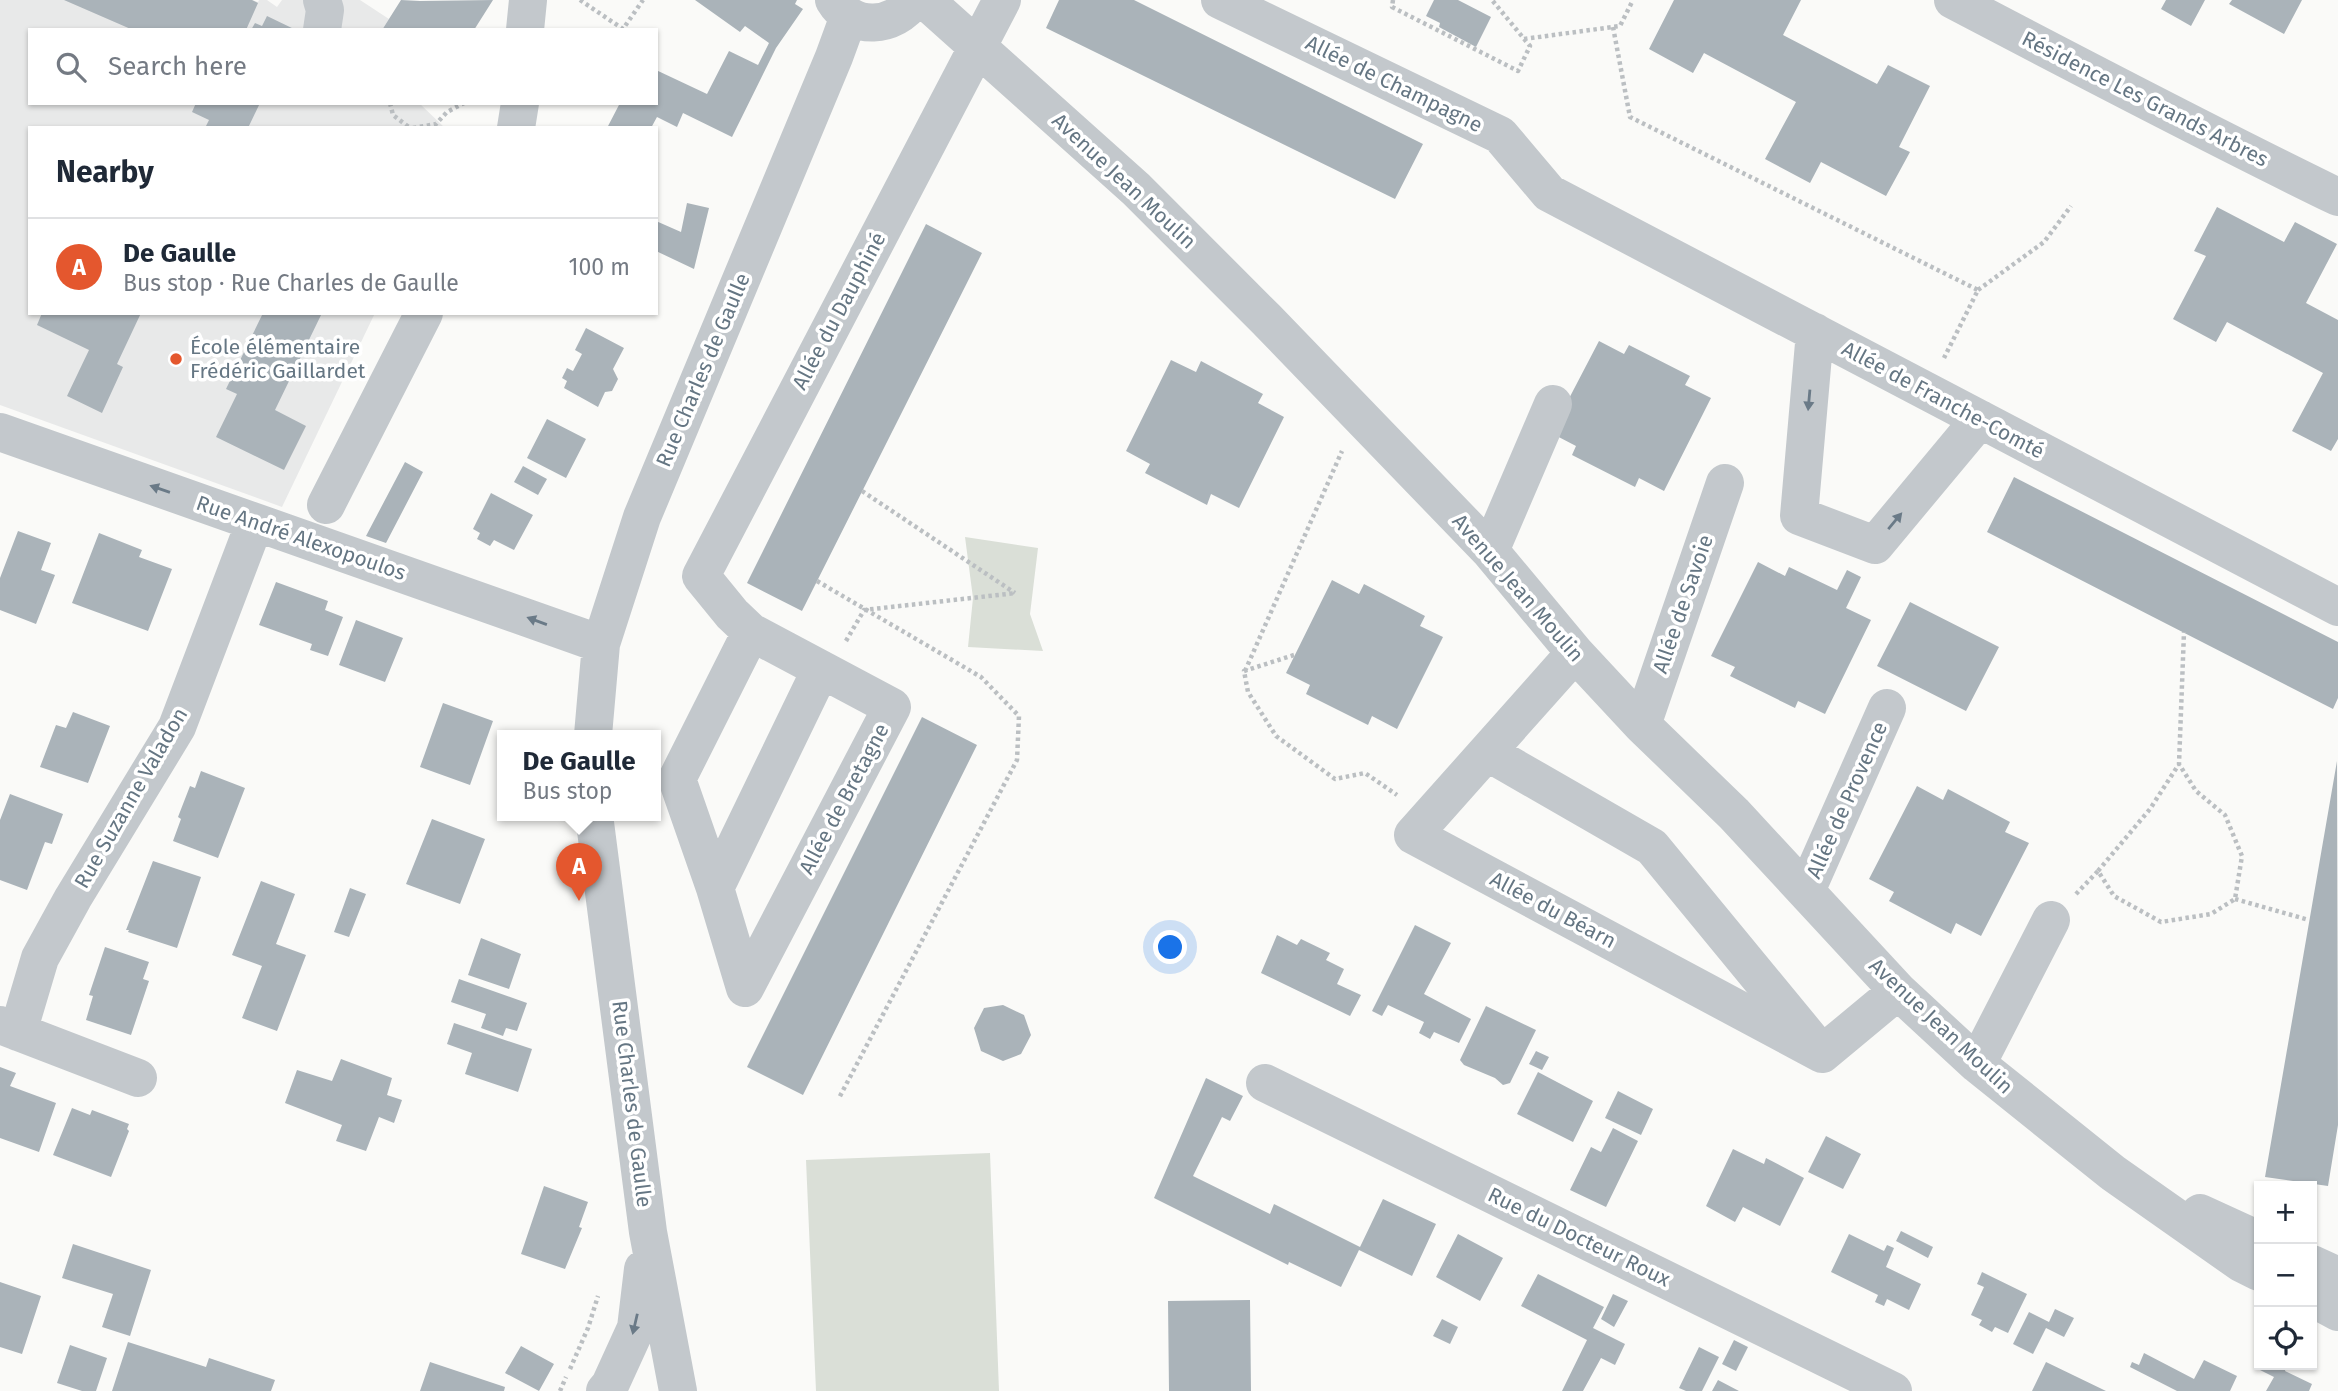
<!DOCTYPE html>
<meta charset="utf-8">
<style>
body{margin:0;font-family:"Fira Sans",sans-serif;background:#f2f2f3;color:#1f2937}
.controls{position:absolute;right:21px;bottom:21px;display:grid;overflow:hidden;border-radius:0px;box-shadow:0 2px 5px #0004}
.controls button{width:63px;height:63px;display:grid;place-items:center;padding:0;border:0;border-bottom:2px solid #e0e1e3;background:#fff;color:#1f2937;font:35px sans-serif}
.you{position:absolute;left:1171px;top:948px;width:24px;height:24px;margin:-18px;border:5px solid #fff;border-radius:50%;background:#1a73e8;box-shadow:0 0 0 10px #1a73e833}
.badge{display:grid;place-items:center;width:46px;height:46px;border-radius:50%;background:#e4572e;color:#fff;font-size:23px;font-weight:700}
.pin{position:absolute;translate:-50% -58px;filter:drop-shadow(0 2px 4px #0008)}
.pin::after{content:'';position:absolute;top:37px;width:24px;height:21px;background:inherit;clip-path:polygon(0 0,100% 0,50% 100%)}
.popup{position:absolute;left:497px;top:730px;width:164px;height:91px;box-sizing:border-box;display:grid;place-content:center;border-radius:0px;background:#fff;filter:drop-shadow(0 2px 5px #0005);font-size:23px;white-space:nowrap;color:#747a83}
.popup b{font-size:26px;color:#1f2937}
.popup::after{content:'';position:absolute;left:50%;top:100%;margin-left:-14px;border:14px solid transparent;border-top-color:#fff}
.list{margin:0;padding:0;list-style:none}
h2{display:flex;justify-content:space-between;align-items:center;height:91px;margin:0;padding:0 28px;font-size:30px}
h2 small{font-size:23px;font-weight:400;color:#747a83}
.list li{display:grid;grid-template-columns:46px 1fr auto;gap:21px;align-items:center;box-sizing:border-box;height:98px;padding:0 28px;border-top:2px solid #e0e1e3}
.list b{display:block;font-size:26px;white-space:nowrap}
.list p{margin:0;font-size:23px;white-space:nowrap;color:#747a83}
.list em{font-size:23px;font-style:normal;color:#747a83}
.icon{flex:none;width:38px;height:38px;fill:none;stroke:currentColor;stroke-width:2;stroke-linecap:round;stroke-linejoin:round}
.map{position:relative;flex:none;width:2338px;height:1391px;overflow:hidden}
.search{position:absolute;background:#fff;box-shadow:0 2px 5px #0004;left:28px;top:28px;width:630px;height:77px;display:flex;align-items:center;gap:18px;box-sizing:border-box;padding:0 24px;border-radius:0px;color:#747a83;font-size:26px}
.panel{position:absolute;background:#fff;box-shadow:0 2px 5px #0004;left:28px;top:126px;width:630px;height:189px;border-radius:0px}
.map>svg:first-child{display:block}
</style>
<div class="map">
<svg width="2338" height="1391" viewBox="0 0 2338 1391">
<rect width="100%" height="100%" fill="#fafaf8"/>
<!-- built -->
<path fill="#e8e9e9" d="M 0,0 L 252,0 L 258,2 L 259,0 L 267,0 L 277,7 L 282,0 L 360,0 L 389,19 L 382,30 L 30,30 L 30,103 L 419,103 L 445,128 L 30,128 L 30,313 L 375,313 L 282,507 L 0,405 Z"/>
<!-- green -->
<path fill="#dadfd7" d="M 965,537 L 1038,548 L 1030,614 L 1043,651 L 968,647 L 973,598 Z
M 990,1153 L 999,1391 L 816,1391 L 806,1160 Z"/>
<!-- building -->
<path fill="#aab3b9" d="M 64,0 L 252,0 L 258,3 L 246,30 L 133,30 Z
M 401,0 L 420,1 L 493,0 L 474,30 L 382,30 Z
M 695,0 L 797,0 L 795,4 L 803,9 L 776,48 L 732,137 L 683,113 L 677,127 L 657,117 L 651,128 L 607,128 L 620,103 L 656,103 L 656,70 L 707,94 L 729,51 L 758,65 L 769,43 L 745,26 L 740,32 Z
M 1059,0 L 1134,0 L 1423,144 L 1395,199 L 1046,28 Z
M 1434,0 L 1458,0 L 1491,17 L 1476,47 L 1439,27 L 1440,23 L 1426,16 Z
M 1674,0 L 1801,0 L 1783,35 L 1877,84 L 1888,65 L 1930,86 L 1899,147 L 1910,152 L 1886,196 L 1821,162 L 1810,183 L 1765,159 L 1796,102 L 1704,53 L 1693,73 L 1649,49 Z
M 2166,0 L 2205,0 L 2191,26 L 2161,9 Z
M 2232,0 L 2302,0 L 2284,34 L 2229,4 Z
M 267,16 L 296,30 L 251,30 L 255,23 L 262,26 Z
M 196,103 L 260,103 L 248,128 L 205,128 L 209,120 L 192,112 Z
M 687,203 L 709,208 L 694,269 L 656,251 L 656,221 L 681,232 Z
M 2217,207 L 2284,242 L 2295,222 L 2337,244 L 2306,303 L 2338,320 L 2338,439 L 2331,451 L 2292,431 L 2323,373 L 2227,322 L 2216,342 L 2173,319 L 2206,256 L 2194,251 Z
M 926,224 L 982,253 L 802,611 L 747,583 Z
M 42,313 L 141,313 L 117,364 L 123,367 L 102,413 L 67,396 L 89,350 L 37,325 Z
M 263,313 L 322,313 L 275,410 L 306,426 L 284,470 L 216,437 L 237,394 L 226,389 Z
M 586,328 L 624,348 L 613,369 L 618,379 L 612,391 L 605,392 L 598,407 L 564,388 L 567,381 L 562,378 L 567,368 L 573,371 L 582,354 L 575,350 Z
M 1599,341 L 1624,354 L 1629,345 L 1690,376 L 1685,385 L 1711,398 L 1664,491 L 1639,478 L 1635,487 L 1572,455 L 1576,446 L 1551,433 Z
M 1171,360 L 1196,372 L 1201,361 L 1263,394 L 1258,403 L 1284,417 L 1239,508 L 1211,494 L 1207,505 L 1145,473 L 1150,464 L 1126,451 Z
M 547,419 L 586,439 L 566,478 L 527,458 Z
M 405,462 L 423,472 L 386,543 L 366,536 Z
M 523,466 L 547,479 L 538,495 L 514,482 Z
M 2014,477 L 2338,642 L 2338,698 L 2333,709 L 1987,532 Z
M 491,493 L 533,515 L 514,550 L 494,540 L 490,546 L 477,539 L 480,533 L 473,529 Z
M 18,531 L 51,543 L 41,570 L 55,575 L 36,624 L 0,610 L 0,578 Z
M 99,533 L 142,550 L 139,557 L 172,569 L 148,631 L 72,603 Z
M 1758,562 L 1785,576 L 1789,567 L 1837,590 L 1847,570 L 1861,577 L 1846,608 L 1871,620 L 1825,714 L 1798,701 L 1795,708 L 1730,676 L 1735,667 L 1711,656 Z
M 1332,580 L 1359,594 L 1364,584 L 1425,616 L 1420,626 L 1443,637 L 1397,729 L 1372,716 L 1368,725 L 1306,694 L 1310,685 L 1286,673 Z
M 276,582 L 328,601 L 325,610 L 343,617 L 328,656 L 310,650 L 312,644 L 259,625 Z
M 1910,602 L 1999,647 L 1966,711 L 1877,666 Z
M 356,620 L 403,638 L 385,682 L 339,665 Z
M 443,703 L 493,721 L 470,785 L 420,767 Z
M 73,712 L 110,726 L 88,783 L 40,767 L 56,725 L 66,728 Z
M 922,717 L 977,745 L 803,1095 L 747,1067 Z
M 2337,761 L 2338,1125 L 2328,1186 L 2265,1177 Z
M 201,771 L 245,788 L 218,858 L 173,841 L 181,819 L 178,817 L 190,786 L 195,788 Z
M 1917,786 L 1943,800 L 1948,789 L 2010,822 L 2005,832 L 2029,843 L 1981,936 L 1956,923 L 1951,934 L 1889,901 L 1894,892 L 1869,879 Z
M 10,794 L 63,814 L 52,844 L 45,842 L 27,890 L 0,880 L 0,820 Z
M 432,819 L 485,839 L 460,904 L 406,884 Z
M 153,861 L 201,877 L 177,948 L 128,932 L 129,930 L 126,930 Z
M 261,881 L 295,894 L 276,944 L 306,955 L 277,1031 L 242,1018 L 262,966 L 232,955 Z
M 350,888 L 366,894 L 349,937 L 334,932 Z
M 1415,925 L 1451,943 L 1424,994 L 1471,1019 L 1459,1043 L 1434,1032 L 1430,1039 L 1419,1033 L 1424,1022 L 1388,1005 L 1382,1016 L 1372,1011 Z
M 1277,935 L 1297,945 L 1301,939 L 1330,953 L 1326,960 L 1344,969 L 1337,984 L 1361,995 L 1350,1016 L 1261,973 Z
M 481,938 L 521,954 L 509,989 L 468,975 Z
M 105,947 L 149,962 L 143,979 L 149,981 L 131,1035 L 86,1020 L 93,996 L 89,995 Z
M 459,979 L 527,1003 L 517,1031 L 506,1028 L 503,1036 L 481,1028 L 486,1014 L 451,1002 Z
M 1003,1005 L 1024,1015 L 1031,1035 L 1021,1054 L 1003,1061 L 981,1051 L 974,1028 L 984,1008 Z
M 1486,1006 L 1536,1030 L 1510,1083 L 1503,1085 L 1495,1078 L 1464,1065 L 1460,1060 Z
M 454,1023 L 532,1049 L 518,1092 L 465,1074 L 472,1053 L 447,1044 Z
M 1536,1051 L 1549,1057 L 1542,1070 L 1529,1064 Z
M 341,1059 L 392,1078 L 387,1095 L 402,1100 L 394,1123 L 379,1117 L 366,1151 L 336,1141 L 342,1125 L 285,1103 L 297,1070 L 332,1081 Z
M 0,1067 L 16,1073 L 10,1086 L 56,1103 L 39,1152 L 0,1138 Z
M 1538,1072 L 1593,1101 L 1573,1142 L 1517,1114 Z
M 1206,1078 L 1243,1096 L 1230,1121 L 1222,1117 L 1193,1176 L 1270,1214 L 1274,1204 L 1360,1247 L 1383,1199 L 1436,1224 L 1412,1276 L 1359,1250 L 1341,1287 L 1289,1262 L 1288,1265 L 1154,1198 Z
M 1618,1091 L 1653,1109 L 1641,1135 L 1605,1118 Z
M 72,1108 L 90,1115 L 92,1110 L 129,1124 L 127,1129 L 129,1131 L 111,1177 L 53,1155 Z
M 1613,1128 L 1638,1141 L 1606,1207 L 1570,1190 L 1591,1147 L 1601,1152 Z
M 1826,1136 L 1861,1154 L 1843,1189 L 1808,1172 Z
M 1733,1149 L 1764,1164 L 1766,1158 L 1804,1178 L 1780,1226 L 1743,1207 L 1735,1222 L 1706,1206 Z
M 544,1186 L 588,1202 L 579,1227 L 582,1228 L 565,1269 L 521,1254 Z
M 1901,1231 L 1933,1247 L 1928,1258 L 1896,1241 Z
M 1458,1234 L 1503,1258 L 1480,1301 L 1436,1277 Z
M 1849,1234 L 1884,1251 L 1887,1245 L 1894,1248 L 1886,1267 L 1921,1284 L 1909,1310 L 1887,1299 L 1884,1306 L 1875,1302 L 1878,1295 L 1831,1272 Z
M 73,1244 L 151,1270 L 130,1336 L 102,1327 L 113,1294 L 62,1278 Z
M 1982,1272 L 2027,1294 L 2008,1333 L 1995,1327 L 1992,1332 L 1979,1325 L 1982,1320 L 1971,1315 L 1984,1287 L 1977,1284 Z
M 1538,1274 L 1604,1307 L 1593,1328 L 1625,1344 L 1615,1365 L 1601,1358 L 1583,1391 L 1562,1391 L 1587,1340 L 1521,1306 Z
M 0,1282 L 41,1296 L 22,1354 L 0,1347 Z
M 1613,1294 L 1628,1301 L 1614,1327 L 1601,1319 Z
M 1250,1300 L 1251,1391 L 1169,1391 L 1168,1301 Z
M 2055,1309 L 2074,1318 L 2064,1337 L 2046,1328 L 2033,1354 L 2013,1344 L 2029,1312 L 2049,1322 Z
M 1442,1319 L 1458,1327 L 1450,1344 L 1433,1336 Z
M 1734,1340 L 1748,1347 L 1736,1371 L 1722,1364 Z
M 128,1342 L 206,1367 L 209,1358 L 275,1380 L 271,1391 L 112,1391 Z
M 70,1345 L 107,1358 L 96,1391 L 82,1391 L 57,1383 Z
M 521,1346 L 554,1364 L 539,1391 L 505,1373 Z
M 1699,1347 L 1719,1357 L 1702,1391 L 1686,1391 L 1679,1388 Z
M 2144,1353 L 2194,1379 L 2204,1360 L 2237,1376 L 2230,1391 L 2177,1391 L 2130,1367 L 2132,1362 L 2139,1365 Z
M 430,1362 L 505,1387 L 504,1391 L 420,1391 Z
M 2046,1362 L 2106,1391 L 2032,1391 Z
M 2257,1365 L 2281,1365 L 2286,1367 L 2285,1371 L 2312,1384 L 2309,1391 L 2266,1391 L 2274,1377 L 2256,1368 Z
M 1718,1380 L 1739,1391 L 1712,1391 Z"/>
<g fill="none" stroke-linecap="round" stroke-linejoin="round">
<!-- path -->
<path stroke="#bbbfc2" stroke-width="4.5" stroke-dasharray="3.5 3.5" stroke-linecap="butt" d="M 580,0 L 623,29 L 643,0
M 1393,0 L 1392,7 L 1518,71 L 1530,46 L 1492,0
M 1613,27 L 1630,117 L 1978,290 L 1944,358
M 1524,39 L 1620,26 L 1633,0
M 390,103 L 393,115 L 410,128
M 413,128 L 436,124 L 447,112 L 464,103
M 1978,290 L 2044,242 L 2071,206
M 862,491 L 1015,593
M 817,581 L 981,677 L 1019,716 L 1017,760 L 839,1098
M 846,641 L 864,610 L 1016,593
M 1294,655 L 1244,671 L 1248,692 L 1276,736 L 1335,779 L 1365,773 L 1397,795
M 1245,671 L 1342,451
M 2098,871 L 2150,809 L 2179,764
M 2076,894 L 2098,871 L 2114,896 L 2161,922 L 2211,914 L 2235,899 L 2242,856 L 2225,815 L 2196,791 L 2179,764 L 2184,632
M 2235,899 L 2309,920
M 570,1369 L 588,1328 L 598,1296
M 560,1391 L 566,1377"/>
<!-- minor -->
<path stroke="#c3c8cc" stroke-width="38" d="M 834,0 C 853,32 894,28 914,0
M 925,0 L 1136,189 L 1266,319 L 1490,551 L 1575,653 L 1642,725 L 1734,814 L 1898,991 L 1977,1064 L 2113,1173 L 2241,1263 L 2259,1272
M 1220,0 L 1500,135 L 1549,193 L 2338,607
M 1953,0 C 2081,67 2208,134 2338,197
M 322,30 L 325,10 L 322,0
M 525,30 L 528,0
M 516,128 L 520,103
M 1815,332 L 1799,516 L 1875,545 L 1980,419
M 0,432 L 601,644
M 326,505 L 424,313
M 1490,551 L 1553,404
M 1575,653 L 1413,835 L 1822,1054 L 1898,991
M 1642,725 L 1725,483
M 593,735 L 601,644 L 642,517 L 834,57 L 849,16
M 1487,752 L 1652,847 L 1810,1039
M 594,815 L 648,1232 L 678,1391
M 715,888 L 821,669
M 1806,891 L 1887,708
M 745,988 L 892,707 L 751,632 L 732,614 L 701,576 L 1002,0
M 745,988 L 715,888 L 677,779 L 751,632
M 0,1025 L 138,1078
M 18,1032 L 40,958 L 73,898 L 177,727 L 255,522
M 1977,1064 L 2051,920
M 1265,1083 L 1893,1391
M 2200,1213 L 2259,1240
M 2312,1264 L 2338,1276
M 2312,1298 L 2338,1312
M 605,1391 L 610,1385 L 636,1328 L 643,1269"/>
</g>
<!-- one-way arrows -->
<defs><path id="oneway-solid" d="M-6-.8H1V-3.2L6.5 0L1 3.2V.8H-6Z" transform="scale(1.75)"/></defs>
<g fill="#6a7a87">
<use href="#oneway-solid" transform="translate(1809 400) rotate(95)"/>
<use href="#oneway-solid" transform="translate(160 489) rotate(-161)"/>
<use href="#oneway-solid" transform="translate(1895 521) rotate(-50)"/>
<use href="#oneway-solid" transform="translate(537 621) rotate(-160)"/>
<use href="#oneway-solid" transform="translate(635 1324) rotate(103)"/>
</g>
<!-- markers -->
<circle fill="#e4572e" stroke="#fff" stroke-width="2.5" cx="176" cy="359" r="7"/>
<g text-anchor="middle" stroke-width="7" stroke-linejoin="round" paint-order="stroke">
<!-- street labels -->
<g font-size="21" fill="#657683" stroke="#fff">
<text transform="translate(1394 84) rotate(26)" y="7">Allée de Champagne</text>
<text transform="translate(2145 99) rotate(27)" y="7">Résidence Les Grands Arbres</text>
<text transform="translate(1124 181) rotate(43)" y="7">Avenue Jean Moulin</text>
<text transform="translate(839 311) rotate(-62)" y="7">Allée du Dauphiné</text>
<text transform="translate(703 370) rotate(-67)" y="7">Rue Charles de Gaulle</text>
<text transform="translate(1943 400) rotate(28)" y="7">Allée de Franche-Comté</text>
<text transform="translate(301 538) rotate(19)" y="7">Rue André Alexopoulos</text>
<text transform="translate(1518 588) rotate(49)" y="7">Avenue Jean Moulin</text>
<text transform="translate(1683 604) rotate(-71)" y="7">Allée de Savoie</text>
<text transform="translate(131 798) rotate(-60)" y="7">Rue Suzanne Valadon</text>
<text transform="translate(844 799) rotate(-62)" y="7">Allée de Bretagne</text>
<text transform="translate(1847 800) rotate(-66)" y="7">Allée de Provence</text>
<text transform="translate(1553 910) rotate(28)" y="7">Allée du Béarn</text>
<text transform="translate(1941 1026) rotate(43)" y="7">Avenue Jean Moulin</text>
<text transform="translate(632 1104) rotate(83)" y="7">Rue Charles de Gaulle</text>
<text transform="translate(1579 1237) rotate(26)" y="7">Rue du Docteur Roux</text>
</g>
<!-- poi labels -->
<g font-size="21" fill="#657683" stroke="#fff" text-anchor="start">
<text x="190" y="354">École élémentaire<tspan x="190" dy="24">Frédéric Gaillardet</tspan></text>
</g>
</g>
</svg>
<div class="controls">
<button>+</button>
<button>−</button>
<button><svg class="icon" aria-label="locate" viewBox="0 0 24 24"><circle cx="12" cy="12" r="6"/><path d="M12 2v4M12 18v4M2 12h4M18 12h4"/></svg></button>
</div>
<div class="you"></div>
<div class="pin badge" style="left:579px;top:901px">A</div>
<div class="popup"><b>De Gaulle</b>Bus stop</div>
<div class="search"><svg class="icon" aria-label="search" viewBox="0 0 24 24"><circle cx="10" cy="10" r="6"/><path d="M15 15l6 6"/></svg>Search here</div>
<section class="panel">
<h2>Nearby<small></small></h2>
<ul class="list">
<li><span class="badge">A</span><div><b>De Gaulle</b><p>Bus stop · Rue Charles de Gaulle</p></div><em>100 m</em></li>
</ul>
</section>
</div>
